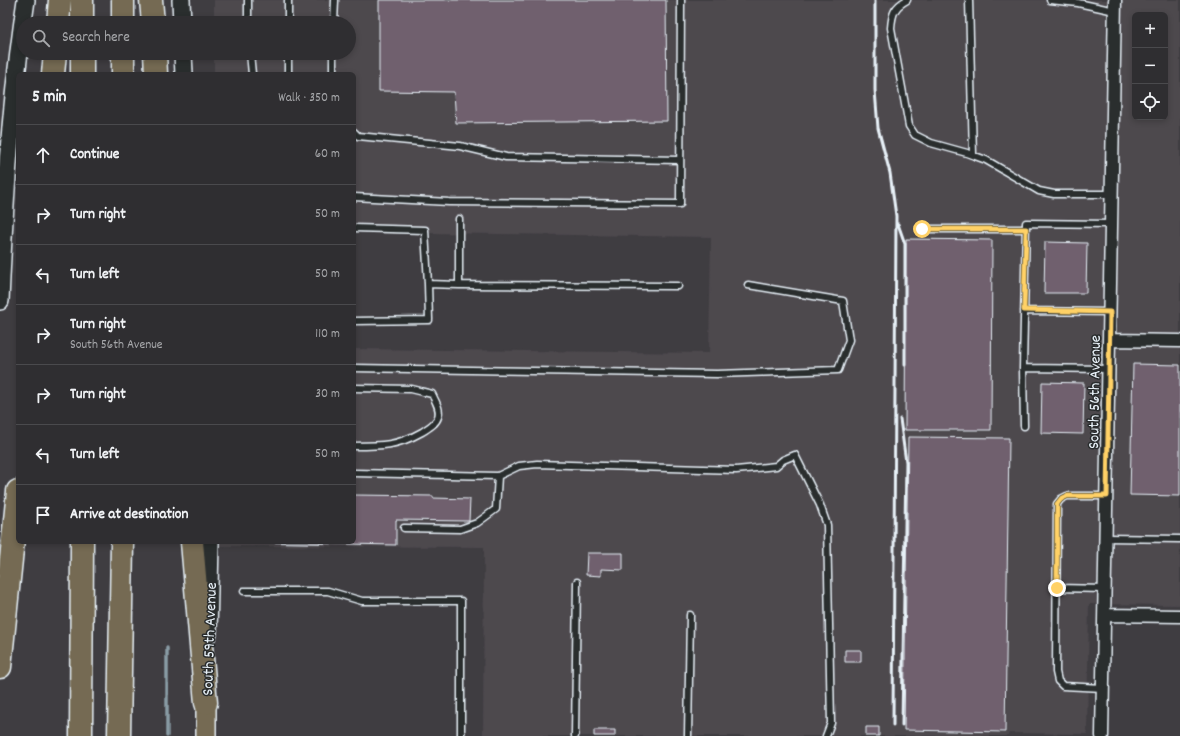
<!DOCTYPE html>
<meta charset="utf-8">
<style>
body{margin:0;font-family:Dekko,sans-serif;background:#3b3a3d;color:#f1f3f6}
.controls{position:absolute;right:12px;top:12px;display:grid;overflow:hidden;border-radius:6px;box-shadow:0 2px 6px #0003}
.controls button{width:36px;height:36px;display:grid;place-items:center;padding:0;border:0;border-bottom:1px solid #4a4a4d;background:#2f2e31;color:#f1f3f6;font:20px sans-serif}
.stop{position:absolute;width:12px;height:12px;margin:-9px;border:3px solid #ffd166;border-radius:50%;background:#fff}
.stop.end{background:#ffd166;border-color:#fff;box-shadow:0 1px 4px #0008}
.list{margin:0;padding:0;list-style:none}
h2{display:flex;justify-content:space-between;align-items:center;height:52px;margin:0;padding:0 16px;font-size:17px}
h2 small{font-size:13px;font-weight:400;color:#a7a8ab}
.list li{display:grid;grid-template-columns:26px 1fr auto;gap:12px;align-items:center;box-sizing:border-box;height:60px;padding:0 16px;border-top:1px solid #4a4a4d}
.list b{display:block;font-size:15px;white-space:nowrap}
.list p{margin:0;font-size:13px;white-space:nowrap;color:#a7a8ab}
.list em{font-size:13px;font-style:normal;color:#a7a8ab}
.icon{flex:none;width:22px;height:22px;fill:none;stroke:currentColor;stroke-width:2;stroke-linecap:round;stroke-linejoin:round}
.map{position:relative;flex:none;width:1180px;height:736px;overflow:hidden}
.search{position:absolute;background:#2f2e31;box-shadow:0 2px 6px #0003;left:16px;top:16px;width:340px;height:44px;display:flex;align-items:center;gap:10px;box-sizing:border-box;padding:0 14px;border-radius:22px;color:#a7a8ab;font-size:15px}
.panel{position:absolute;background:#2f2e31;box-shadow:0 2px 6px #0003;left:16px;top:72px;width:340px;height:472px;border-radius:6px}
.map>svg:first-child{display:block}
</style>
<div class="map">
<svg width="1180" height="736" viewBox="0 0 1180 736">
<rect width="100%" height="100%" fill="#3f3d41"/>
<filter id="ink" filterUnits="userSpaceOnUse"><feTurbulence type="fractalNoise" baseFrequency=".025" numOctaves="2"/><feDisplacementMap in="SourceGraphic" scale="8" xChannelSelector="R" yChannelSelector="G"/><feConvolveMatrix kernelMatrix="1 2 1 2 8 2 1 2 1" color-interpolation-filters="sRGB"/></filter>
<g filter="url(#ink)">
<!-- built -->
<path fill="#4d484e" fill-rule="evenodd" d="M 214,0 L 1180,0 L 1180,605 L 1089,604 L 1087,734 L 1009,733 L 1008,736 L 483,736 L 484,547 L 219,546 L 219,542 L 354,542 L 354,349 L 709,353 L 711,237 L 354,232 L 354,74 L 214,74 L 214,53 L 349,53 L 349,23 L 214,23 ZM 1135,15 L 1165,15 L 1165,117 L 1135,117 Z"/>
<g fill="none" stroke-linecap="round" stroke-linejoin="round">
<!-- stream -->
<path stroke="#8a9da6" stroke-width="3.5" d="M 167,648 L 167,736"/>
</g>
<!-- building -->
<path fill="#6f616e" stroke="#e8f1f8" d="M 379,0 L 666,0 L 667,121 L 456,123 L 454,92 L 379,91 Z
M 906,239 L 992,240 L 991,430 L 905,430 Z
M 1045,242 L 1087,243 L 1086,293 L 1044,293 Z
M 1133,364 L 1180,365 L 1180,496 L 1130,495 Z
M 1042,382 L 1084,383 L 1083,434 L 1041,433 Z
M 908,437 L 1009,438 L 1005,732 L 904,730 Z
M 354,495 L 433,496 L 433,498 L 470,499 L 469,521 L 396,520 L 396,545 L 248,542 L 354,542 Z
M 587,553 L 623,553 L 623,570 L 601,569 L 601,576 L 586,575 Z
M 845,650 L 861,650 L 861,662 L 845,662 Z
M 866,727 L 879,727 L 879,736 L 866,736 Z
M 594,730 L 615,730 L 615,736 L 594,736 Z"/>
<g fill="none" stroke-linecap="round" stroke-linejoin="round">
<!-- lane casing -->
<g stroke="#e8f1f8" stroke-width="9">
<path id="lane" d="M 248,0 L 248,23
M 288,0 L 288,23
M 907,0 C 894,7 892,14 891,28 L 909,126 L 915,135 L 931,143 L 967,153 L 986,160 L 1039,191 L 1054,194 L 1112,194
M 969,0 L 973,155
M 1050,0 L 1078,3 L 1115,11
M 334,23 L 335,0
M 250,53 L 252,74
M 288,53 L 288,74
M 333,74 L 333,53
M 354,132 L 358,136 L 460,146 L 506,157 L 680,160
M 354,197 L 449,202 L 680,204 L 681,0
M 459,219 L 459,285
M 354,228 L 425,230 L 428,284 L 459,285 L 678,286
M 922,229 L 1026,229
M 1024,311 L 1110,312
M 354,321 L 429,320 L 428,284
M 354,368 L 717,374 L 838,370 L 849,340 L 843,301 L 748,285
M 1023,368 L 1024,426
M 1109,369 L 1023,368 L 1026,223 L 1112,224
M 354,388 L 411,389 L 432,394 C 435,401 441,409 438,417 C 436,424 428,428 422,432 C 397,446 382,446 354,446
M 354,473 L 498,476 L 496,509 L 477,523 L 460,529 L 404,528
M 498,476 L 519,466 L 537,464 L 736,470 L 776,466 L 783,460 L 795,455 L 820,505 L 827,525 L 831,723 L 826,736
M 1106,538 L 1180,539
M 1057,588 L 1105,589
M 244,591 L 328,591 L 362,601 L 461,601 L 461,736
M 1103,688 L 1063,686 L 1058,681 L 1056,672 L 1057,504 L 1061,499 L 1067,496 L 1107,496
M 575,736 L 577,582
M 688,736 L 690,615"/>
</g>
<!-- street casing -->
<g stroke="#e8f1f8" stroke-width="15">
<path id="street" d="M 1110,340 L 1180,341
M 1105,615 L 1180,616
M 1102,736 L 1115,0"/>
</g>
<!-- secondary casing -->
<g stroke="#e8f1f8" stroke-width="20">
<path id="secondary" d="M 181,0 L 182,23
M 183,53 L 184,74
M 0,301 C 4,200 11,100 26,0
M 208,634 L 210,542"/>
</g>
<!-- primary casing -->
<g stroke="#e8f1f8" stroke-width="22">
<path id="primary" d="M 206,736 L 206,703"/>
</g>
<!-- highway casing -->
<g stroke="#e8f1f8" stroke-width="25">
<path id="highway" d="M 123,0 L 123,23
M 151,0 L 153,23
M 58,23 L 60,0
M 82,23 L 82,0
M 82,53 L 82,74
M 123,53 L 123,74
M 155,53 L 156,74
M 53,74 L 55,53
M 192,542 L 206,703
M 0,667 L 18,491
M 81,736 L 82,542
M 119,736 L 122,542"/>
</g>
<!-- lane -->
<use href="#lane" stroke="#2a2d2e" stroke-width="6"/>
<!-- street -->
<use href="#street" stroke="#2a2d2e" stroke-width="12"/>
<!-- secondary -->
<use href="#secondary" stroke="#2a2d2e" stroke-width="17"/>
<!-- primary -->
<use href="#primary" stroke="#746b52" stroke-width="19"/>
<!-- highway -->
<use href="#highway" stroke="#746b52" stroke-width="22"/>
<!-- rail -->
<path stroke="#e8f1f8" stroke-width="3" d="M 875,0 L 875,90 L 878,128 L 890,173 L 896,216 L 893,725
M 898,224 L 905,244 L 905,365
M 900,419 L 906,462 L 902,725"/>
</g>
</g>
<g fill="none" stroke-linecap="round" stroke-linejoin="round" filter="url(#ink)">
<!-- route -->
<path stroke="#ffd166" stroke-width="5" d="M 922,229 L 1026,229 L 1024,310 L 1110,312 L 1107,496 L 1067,496 L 1061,499 L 1057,504 L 1057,588"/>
</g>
<g text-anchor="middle" stroke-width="3" stroke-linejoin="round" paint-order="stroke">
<!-- street labels -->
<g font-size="16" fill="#e8f1f8" stroke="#2a2d2e">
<text transform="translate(1093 392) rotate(-89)" y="6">South 56th Avenue</text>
<text transform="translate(208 639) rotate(-88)" y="6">South 59th Avenue</text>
</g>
</g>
</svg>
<div class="controls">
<button>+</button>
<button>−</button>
<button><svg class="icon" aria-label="locate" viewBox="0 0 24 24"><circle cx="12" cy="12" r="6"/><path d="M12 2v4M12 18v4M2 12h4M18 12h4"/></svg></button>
</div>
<div class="stop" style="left:922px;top:229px"></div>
<div class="stop end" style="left:1057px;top:588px"></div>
<div class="search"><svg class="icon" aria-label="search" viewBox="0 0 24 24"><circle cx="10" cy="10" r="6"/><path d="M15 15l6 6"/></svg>Search here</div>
<section class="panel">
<h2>5 min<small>Walk · 350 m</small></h2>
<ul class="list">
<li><svg class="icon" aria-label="ahead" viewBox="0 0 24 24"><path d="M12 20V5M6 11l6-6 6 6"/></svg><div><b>Continue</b></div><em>60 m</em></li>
<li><svg class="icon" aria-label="right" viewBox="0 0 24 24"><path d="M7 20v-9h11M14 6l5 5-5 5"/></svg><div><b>Turn right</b></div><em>50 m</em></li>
<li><svg class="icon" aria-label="left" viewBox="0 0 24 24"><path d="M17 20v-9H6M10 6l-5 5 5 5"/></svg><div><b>Turn left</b></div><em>50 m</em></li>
<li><svg class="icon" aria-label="right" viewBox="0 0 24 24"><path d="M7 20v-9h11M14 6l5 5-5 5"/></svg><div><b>Turn right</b><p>South 56th Avenue</p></div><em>110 m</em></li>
<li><svg class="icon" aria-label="right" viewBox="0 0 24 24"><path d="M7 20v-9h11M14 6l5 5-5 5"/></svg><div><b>Turn right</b></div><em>30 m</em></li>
<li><svg class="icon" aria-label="left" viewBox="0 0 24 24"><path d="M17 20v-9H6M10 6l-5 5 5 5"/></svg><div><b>Turn left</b></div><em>50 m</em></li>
<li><svg class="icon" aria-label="arrive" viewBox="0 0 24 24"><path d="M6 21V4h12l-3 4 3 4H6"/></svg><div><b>Arrive at destination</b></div></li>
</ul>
</section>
</div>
